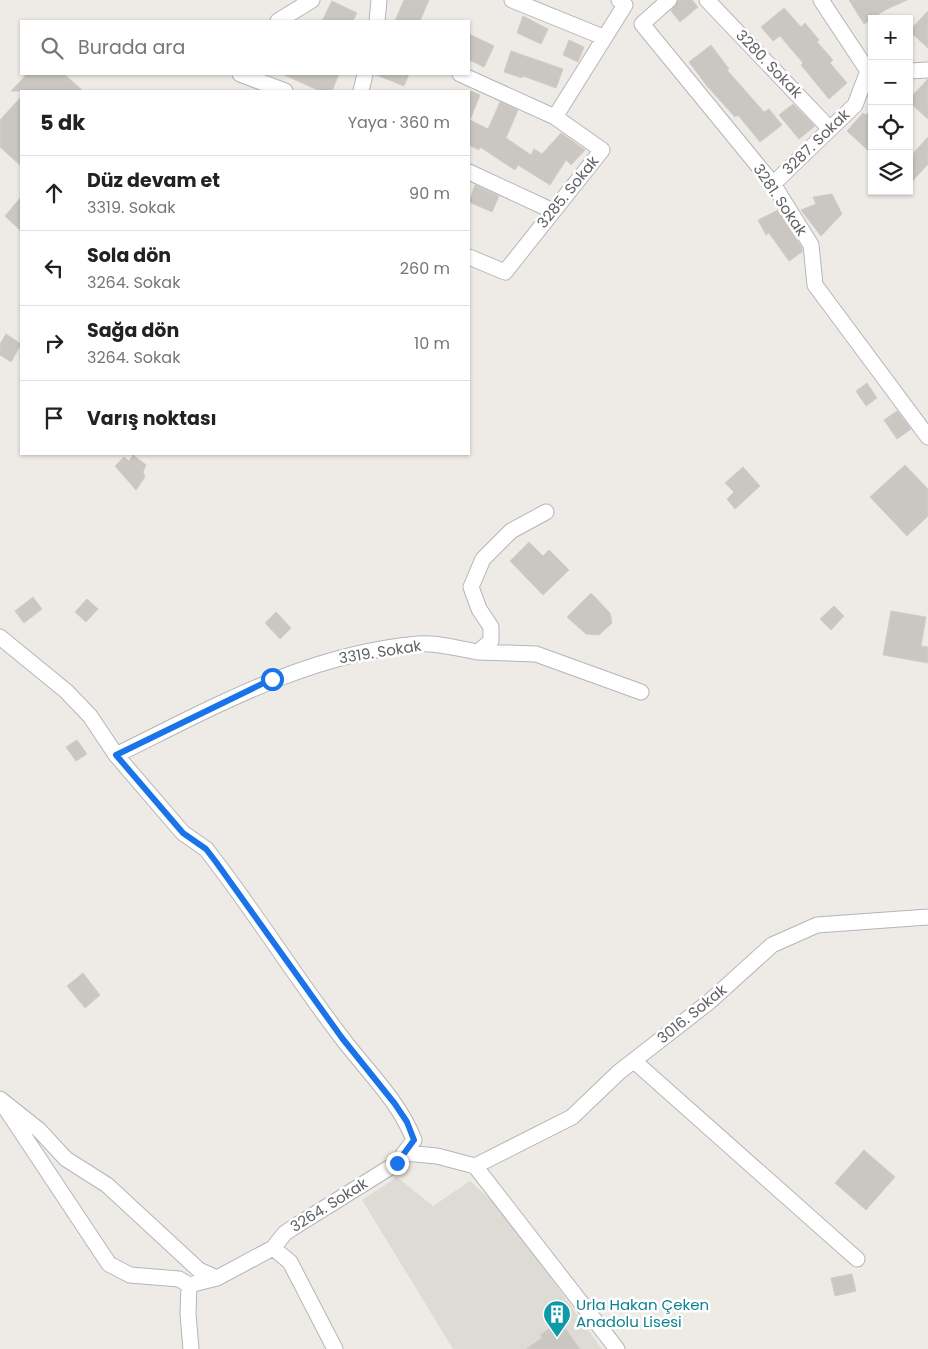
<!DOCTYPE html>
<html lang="tr">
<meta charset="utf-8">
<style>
body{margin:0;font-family:Poppins,sans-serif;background:#f2f2f2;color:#222}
.controls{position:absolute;right:15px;top:15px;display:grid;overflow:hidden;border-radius:0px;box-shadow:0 1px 4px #0004}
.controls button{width:45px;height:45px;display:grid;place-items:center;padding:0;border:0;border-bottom:1px solid #e0e0e0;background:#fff;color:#222;font:25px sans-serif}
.stop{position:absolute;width:15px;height:15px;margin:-11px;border:4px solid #1a73e8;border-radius:50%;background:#fff}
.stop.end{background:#1a73e8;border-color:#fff;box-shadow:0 1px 5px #0008}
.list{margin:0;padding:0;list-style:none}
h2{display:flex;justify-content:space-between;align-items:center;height:65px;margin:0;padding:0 20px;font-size:21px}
h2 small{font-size:16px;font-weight:400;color:#767676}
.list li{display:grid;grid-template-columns:32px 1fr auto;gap:15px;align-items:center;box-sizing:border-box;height:75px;padding:0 20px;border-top:1px solid #e0e0e0}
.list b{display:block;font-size:19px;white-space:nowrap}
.list p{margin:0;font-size:16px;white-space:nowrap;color:#767676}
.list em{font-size:16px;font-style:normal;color:#767676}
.icon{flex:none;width:28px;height:28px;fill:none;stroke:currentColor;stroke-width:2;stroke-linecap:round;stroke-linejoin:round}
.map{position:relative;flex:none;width:928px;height:1349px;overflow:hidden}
.search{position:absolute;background:#fff;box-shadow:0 1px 4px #0004;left:20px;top:20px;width:450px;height:55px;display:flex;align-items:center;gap:12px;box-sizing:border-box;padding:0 18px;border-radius:0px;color:#767676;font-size:19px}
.panel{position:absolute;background:#fff;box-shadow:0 1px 4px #0004;left:20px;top:90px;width:450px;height:365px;border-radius:0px}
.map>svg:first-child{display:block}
</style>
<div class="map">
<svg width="928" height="1349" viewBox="0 0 928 1349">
<rect width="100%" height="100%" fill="#eeebe6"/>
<!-- education -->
<path fill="#dedbd4" d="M 397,1177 L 433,1206 L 470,1181 L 502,1210 L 602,1349 L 453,1349 L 362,1200 Z"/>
<!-- building -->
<path fill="#cac6c2" stroke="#d3ccc5" d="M 404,0 L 429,0 L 420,21 L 395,21 Z
M 678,0 L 692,0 L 698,7 L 680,22 L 671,11 Z
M 849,0 L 907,0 L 885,10 L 864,24 Z
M 332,1 L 357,13 L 353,21 L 322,21 Z
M 784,8 L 801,27 L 805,23 L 819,40 L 817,42 L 833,60 L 830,63 L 847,83 L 829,99 L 801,65 L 803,63 L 780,36 L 773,41 L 761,27 Z
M 928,11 L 928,48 L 909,31 Z
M 523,16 L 548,29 L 541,44 L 517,33 Z
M 469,34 L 494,46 L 484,67 L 469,60 Z
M 569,40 L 584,47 L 578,62 L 563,55 Z
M 711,45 L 729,69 L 727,70 L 764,112 L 769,109 L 782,125 L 760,142 L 738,115 L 735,117 L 707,86 L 689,62 Z
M 511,51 L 563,69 L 556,88 L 523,76 L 522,78 L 504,72 Z
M 27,74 L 64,74 L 83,91 L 11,91 Z
M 282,74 L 339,74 L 332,91 L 320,91 Z
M 374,74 L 409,74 L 404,86 Z
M 928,79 L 928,119 L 909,102 L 909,99 Z
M 469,90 L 480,95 L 470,120 L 488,129 L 500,102 L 518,110 L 506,138 L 531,155 L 534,149 L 542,154 L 561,133 L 585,150 L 571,165 L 566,160 L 550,185 L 518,165 L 515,170 L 480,147 L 479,150 L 469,145 Z
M 21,97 L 21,166 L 0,147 L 0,120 Z
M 793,104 L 815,126 L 799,139 L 779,115 Z
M 872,108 L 872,154 L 847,131 L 863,113 L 866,115 Z
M 928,137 L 928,164 L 909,185 L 909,158 Z
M 475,185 L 499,196 L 492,212 L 469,202 Z
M 832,194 L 842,214 L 821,236 L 801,210 L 816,204 L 813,197 Z
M 21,197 L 21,231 L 5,216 Z
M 778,210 L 802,248 L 802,252 L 789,261 L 769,233 L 766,235 L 758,220 Z
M 6,334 L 21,344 L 11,362 L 0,355 L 0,344 Z
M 867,383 L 877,398 L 866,406 L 856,391 Z
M 897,411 L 911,429 L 897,439 L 884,420 Z
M 133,455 L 146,465 L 143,472 L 145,477 L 136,490 L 115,466 L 124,457 L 129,461 Z
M 905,465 L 928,489 L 928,516 L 907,536 L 870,497 Z
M 743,467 L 760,486 L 735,509 L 727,499 L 734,492 L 725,483 Z
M 529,542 L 543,556 L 549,550 L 569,570 L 543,595 L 510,561 Z
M 591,593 L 610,613 L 612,623 L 599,635 L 586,634 L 567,617 Z
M 33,597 L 42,609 L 24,623 L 15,611 Z
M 87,599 L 98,609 L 86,622 L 75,612 Z
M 834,606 L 844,616 L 831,630 L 820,619 Z
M 891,611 L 926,617 L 921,646 L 928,647 L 928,663 L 883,655 Z
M 276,612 L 291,628 L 280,639 L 265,623 Z
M 77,740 L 87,754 L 76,761 L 66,747 Z
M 83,973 L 100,995 L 85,1008 L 67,986 Z
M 864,1150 L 895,1177 L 866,1210 L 835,1183 Z
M 852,1274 L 856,1291 L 835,1296 L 831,1278 Z
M 562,1324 L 580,1349 L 526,1349 L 542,1338 L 540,1335 L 550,1328 L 552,1331 Z"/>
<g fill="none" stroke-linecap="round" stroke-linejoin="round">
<!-- minor casing -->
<g stroke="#b3b6b9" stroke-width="17">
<path id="minor" d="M 512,0 L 603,37
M 669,0 L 642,24 L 773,184 L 811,245 L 815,285 L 928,437
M 707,0 L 830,129
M 821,0 L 868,71
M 278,21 L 312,0
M 377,21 L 379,0
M 909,71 L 928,70
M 240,74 L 285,91
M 460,74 L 555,117 L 602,150 L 505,272 L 469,257
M 361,91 L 365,74
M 555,117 L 625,5 L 619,0
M 469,172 L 553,211
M 773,184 L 855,105 L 868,71
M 0,637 L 66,691 L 90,716 L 116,755 L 183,833 L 206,849 C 254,910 295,977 342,1038 C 367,1071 399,1101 414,1140 L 397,1163 L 294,1227 L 285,1233 L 273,1248 L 217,1278 L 189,1285
M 478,652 L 536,654 L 641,692
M 116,755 C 214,707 306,654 418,644 C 436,642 459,649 478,652 L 491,641 L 491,627 L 479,609 L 471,587 L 483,559 L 511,531 L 546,512
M 634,1061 L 857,1259
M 0,1099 L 39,1130 L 66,1159 L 107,1185 L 199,1270 L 217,1278
M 6,1109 L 109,1264 L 130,1275 L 179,1279 L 189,1285
M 404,1153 L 437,1156 L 475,1166 L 617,1349
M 475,1166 L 572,1117 L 619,1072 L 709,1002 L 772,945 L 817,925 L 928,917
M 273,1248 L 290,1262 L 335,1349
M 189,1285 L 188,1314 L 191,1349"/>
</g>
<!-- minor -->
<use href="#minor" stroke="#fff" stroke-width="15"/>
</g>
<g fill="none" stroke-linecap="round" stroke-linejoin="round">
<!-- route -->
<path stroke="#1a73e8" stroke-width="6" d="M 272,679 L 116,755 L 183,833 L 206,849 L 216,862 L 342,1038 L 395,1104 L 407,1122 L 414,1140 L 397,1163"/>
</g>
<!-- icons -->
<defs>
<g id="building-pin" transform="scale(1.4375)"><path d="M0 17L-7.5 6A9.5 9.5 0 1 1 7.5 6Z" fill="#0f9aa8" stroke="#fff"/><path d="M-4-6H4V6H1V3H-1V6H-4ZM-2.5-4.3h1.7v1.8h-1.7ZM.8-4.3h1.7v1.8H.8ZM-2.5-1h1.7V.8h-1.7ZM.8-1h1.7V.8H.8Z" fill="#fff"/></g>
</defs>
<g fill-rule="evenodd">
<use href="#building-pin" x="557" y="1314"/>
</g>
<g text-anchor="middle" stroke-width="5" stroke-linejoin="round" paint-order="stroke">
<!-- street labels -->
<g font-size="15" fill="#5e6265" stroke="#fff">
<text transform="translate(769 64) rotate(46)" y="5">3280. Sokak</text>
<text transform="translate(816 142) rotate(-44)" y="5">3287. Sokak</text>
<text transform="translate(568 192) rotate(-51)" y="5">3285. Sokak</text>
<text transform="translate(780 200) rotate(56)" y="5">3281. Sokak</text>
<text transform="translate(380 652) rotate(-9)" y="5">3319. Sokak</text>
<text transform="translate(692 1014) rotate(-39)" y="5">3016. Sokak</text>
<text transform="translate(329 1205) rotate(-32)" y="5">3264. Sokak</text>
</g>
<!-- culture labels -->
<g font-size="15" fill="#0d838f" stroke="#fff" text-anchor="start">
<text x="576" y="1310">Urla Hakan Çeken<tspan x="576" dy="17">Anadolu Lisesi</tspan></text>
</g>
</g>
</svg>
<div class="controls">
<button>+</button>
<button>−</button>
<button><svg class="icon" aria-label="locate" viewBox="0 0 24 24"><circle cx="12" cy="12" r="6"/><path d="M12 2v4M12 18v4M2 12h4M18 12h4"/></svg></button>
<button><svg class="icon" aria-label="layers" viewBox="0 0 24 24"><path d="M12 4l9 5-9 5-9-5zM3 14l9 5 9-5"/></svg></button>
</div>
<div class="stop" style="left:272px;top:679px"></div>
<div class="stop end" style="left:397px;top:1163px"></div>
<div class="search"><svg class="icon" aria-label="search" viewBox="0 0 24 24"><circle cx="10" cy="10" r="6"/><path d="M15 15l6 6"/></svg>Burada ara</div>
<section class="panel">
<h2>5 dk<small>Yaya · 360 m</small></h2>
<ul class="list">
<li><svg class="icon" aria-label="ahead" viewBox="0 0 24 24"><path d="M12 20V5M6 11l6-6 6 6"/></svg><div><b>Düz devam et</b><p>3319. Sokak</p></div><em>90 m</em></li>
<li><svg class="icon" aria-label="left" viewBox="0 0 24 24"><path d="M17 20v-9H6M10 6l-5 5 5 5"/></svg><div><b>Sola dön</b><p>3264. Sokak</p></div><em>260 m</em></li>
<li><svg class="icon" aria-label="right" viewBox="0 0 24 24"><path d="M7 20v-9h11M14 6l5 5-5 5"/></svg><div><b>Sağa dön</b><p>3264. Sokak</p></div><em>10 m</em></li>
<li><svg class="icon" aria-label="arrive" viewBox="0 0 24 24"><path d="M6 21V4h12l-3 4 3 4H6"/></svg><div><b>Varış noktası</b></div></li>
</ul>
</section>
</div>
